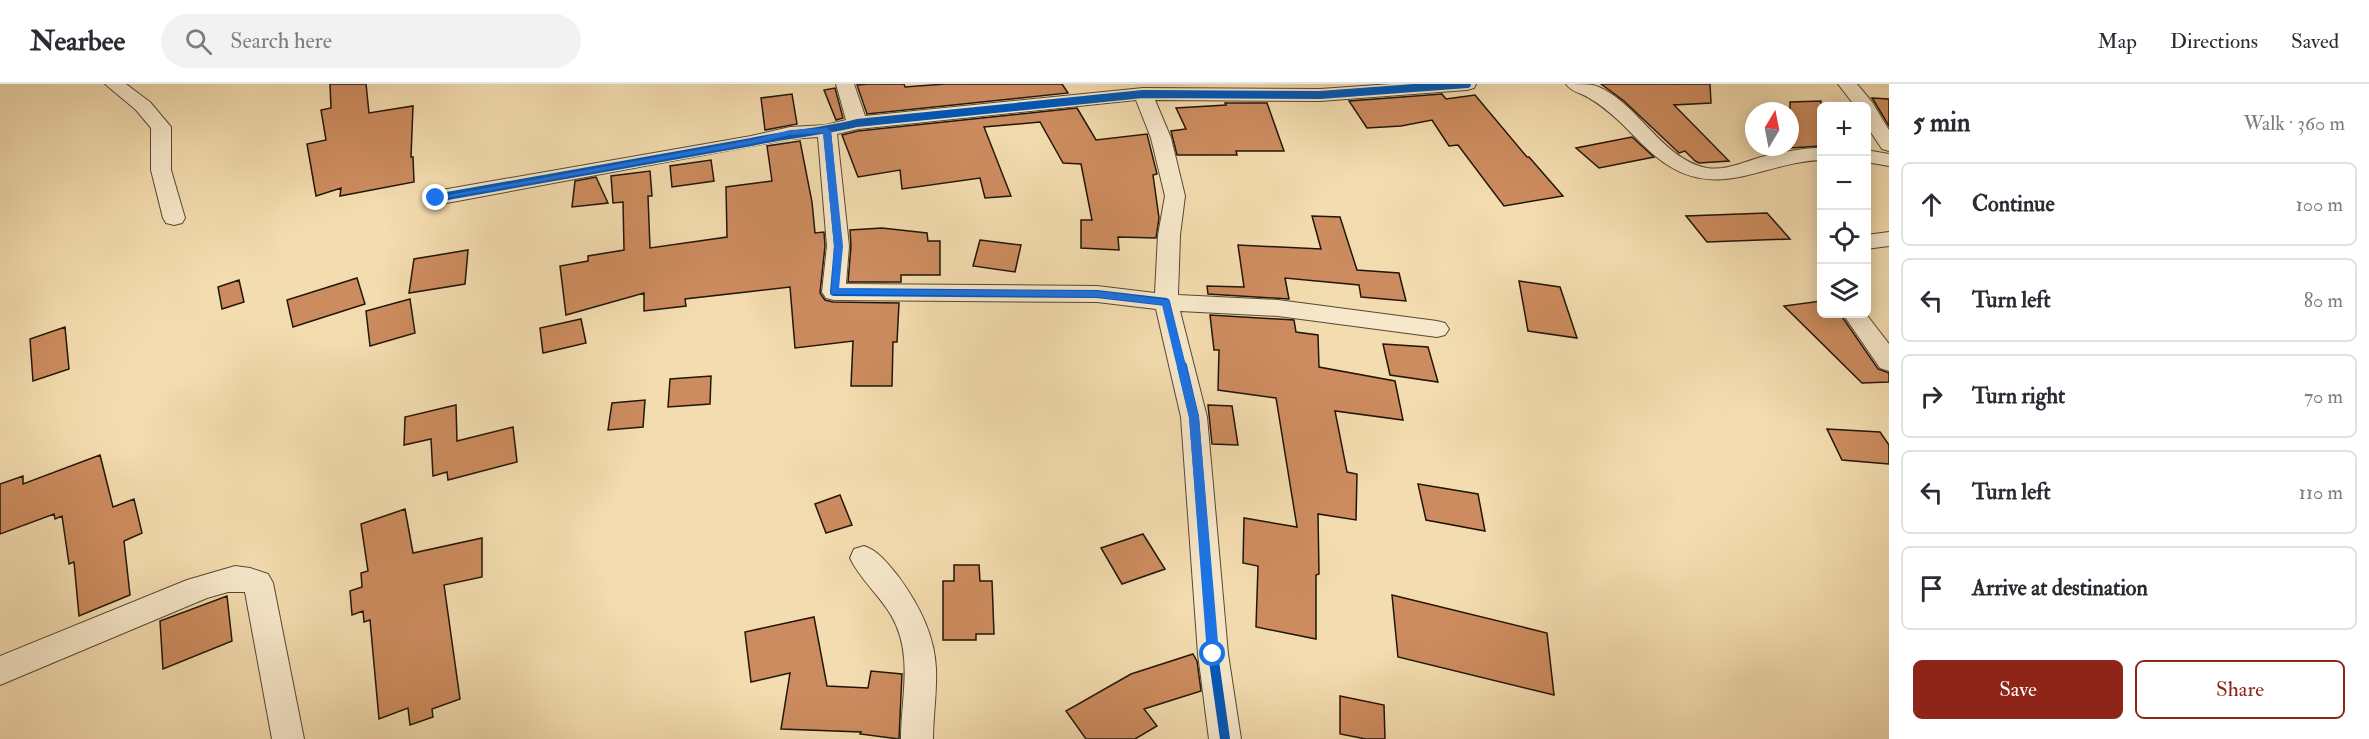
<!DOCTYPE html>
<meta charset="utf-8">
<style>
body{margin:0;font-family:"IM FELL Double Pica",serif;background:#f2f2f3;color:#2b2b33}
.controls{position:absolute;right:18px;top:18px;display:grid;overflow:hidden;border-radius:9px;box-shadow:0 3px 15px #0003}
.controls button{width:54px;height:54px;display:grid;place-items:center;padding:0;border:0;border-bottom:2px solid #e1e1e2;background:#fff;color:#2b2b33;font:30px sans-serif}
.compass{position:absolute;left:1745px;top:18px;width:54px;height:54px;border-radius:50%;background:#fff;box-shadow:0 3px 15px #0003;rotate:10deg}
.stop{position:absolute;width:18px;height:18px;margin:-14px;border:4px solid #1a73e8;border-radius:50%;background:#fff}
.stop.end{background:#1a73e8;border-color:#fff;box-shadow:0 2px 6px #0008}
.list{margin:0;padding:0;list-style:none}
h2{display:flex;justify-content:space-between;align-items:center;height:78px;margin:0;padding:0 24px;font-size:26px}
h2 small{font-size:20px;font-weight:400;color:#7c7c81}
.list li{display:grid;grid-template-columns:39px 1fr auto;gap:18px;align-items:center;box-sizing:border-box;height:84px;margin:0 12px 12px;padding:0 12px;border:2px solid #e1e1e2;border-radius:9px}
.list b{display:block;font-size:22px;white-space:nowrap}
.list em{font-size:20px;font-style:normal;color:#7c7c81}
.actions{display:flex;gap:12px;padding:18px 24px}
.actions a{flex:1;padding:14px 0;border:2px solid #8f2418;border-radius:9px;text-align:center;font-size:21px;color:#8f2418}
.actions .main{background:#8f2418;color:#fff}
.icon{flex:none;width:33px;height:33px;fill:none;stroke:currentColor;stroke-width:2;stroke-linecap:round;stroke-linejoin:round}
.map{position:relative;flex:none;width:1889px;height:655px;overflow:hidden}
header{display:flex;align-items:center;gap:36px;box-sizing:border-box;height:84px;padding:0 30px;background:#fff;border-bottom:2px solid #e1e1e2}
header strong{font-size:28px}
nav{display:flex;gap:33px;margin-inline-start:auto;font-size:21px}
.search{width:420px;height:54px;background:#f2f2f3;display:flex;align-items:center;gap:15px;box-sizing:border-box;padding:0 21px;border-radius:33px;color:#7c7c81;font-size:22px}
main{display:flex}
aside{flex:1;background:#fff}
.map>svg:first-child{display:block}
</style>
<header>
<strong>Nearbee</strong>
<div class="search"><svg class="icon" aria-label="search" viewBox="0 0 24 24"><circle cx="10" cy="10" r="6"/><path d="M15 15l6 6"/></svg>Search here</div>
<nav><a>Map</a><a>Directions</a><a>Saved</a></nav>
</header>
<main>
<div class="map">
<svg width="1889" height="655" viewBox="0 0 1889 655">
<rect width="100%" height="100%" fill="#f3dcaf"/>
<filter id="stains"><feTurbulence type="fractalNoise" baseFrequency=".00333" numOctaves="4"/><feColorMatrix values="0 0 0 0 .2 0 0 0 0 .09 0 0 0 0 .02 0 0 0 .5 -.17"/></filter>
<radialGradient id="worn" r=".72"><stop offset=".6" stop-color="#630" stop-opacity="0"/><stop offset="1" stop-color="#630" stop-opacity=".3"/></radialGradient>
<!-- building -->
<path fill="#cd8c5f" stroke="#211609" stroke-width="1.5" d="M 330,0 L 366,0 L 369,29 L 413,22 L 411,73 L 413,73 L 414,98 L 340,112 L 341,104 L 316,112 L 307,60 L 326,56 L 321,26 L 331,24 Z
M 868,0 L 904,0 L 905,3 L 945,0 L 1062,0 L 1068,9 L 867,30 L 857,1 Z
M 1601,0 L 1710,0 L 1711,19 L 1674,21 L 1729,77 L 1699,79 L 1695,77 L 1685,67 L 1679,69 L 1624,17 Z
M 835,4 L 843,34 L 836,36 L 824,6 Z
M 792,10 L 797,40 L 765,46 L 761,14 Z
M 1442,10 L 1446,15 L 1475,11 L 1527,73 L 1529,73 L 1563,112 L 1504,122 L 1458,61 L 1449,62 L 1432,36 L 1401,42 L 1367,44 L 1349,17 Z
M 1872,14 L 1889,15 L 1889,42 L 1874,17 Z
M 1821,17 L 1821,62 L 1790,64 L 1790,18 Z
M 1225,19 L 1267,19 L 1284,67 L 1236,67 L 1237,71 L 1177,71 L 1171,47 L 1186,45 L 1176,24 L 1226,21 Z
M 1077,24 L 1096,56 L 1147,50 L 1157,90 L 1153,91 L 1159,134 L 1156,154 L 1118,153 L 1119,166 L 1081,164 L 1081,136 L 1092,136 L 1081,80 L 1063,79 L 1040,38 L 984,43 L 1011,112 L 985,114 L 980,94 L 902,105 L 900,86 L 858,93 L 842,51 L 858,47 Z
M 1632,53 L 1654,73 L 1599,84 L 1576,64 Z
M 800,57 L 812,118 L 815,149 L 824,148 L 825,162 L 820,209 L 825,216 L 833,218 L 899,219 L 897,258 L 893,258 L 892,302 L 851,302 L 853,257 L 795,264 L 790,203 L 685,215 L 686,222 L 644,227 L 644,209 L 566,231 L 560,182 L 588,177 L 588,172 L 624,166 L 623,118 L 613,119 L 611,92 L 650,87 L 652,112 L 648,112 L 650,164 L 727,153 L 726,103 L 772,97 L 767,62 Z
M 711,76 L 714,97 L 672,103 L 670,82 Z
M 596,93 L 608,119 L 572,123 L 575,97 Z
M 1767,129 L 1790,155 L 1707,158 L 1686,132 Z
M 1312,132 L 1340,133 L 1357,186 L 1399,189 L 1406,217 L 1361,213 L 1359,201 L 1285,194 L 1289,215 L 1208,210 L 1207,202 L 1244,203 L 1238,161 L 1321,165 Z
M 882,144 L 927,149 L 928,157 L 940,157 L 940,191 L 901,191 L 901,198 L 848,198 L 851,162 L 850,146 Z
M 980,156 L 1021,161 L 1015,188 L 973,182 Z
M 468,166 L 465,200 L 409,209 L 414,175 Z
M 357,194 L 365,220 L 293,243 L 287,216 Z
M 239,196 L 244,218 L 222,225 L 218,203 Z
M 1519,197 L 1560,203 L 1577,254 L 1528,247 Z
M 410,215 L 415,249 L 370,262 L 366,227 Z
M 1821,217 L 1821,230 L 1838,230 L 1843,234 L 1878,285 L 1889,289 L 1889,298 L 1862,299 L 1784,222 Z
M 1210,231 L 1294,236 L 1296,248 L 1318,251 L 1319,283 L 1395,297 L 1403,336 L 1335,327 L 1347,388 L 1357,390 L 1356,436 L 1318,430 L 1319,490 L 1316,491 L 1316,555 L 1256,543 L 1258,482 L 1243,479 L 1244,434 L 1297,443 L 1276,314 L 1218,306 L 1219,266 L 1214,266 Z
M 581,235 L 586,259 L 543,269 L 540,244 Z
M 65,243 L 69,285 L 33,297 L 30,255 Z
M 1383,260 L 1428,263 L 1438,298 L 1390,291 Z
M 711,292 L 710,320 L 668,323 L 670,295 Z
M 645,316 L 643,343 L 608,346 L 612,319 Z
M 456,321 L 457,357 L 513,343 L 517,378 L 448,396 L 447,388 L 433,392 L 431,355 L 404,361 L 405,333 Z
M 1208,321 L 1232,322 L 1238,361 L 1212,360 Z
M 1827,345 L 1880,348 L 1889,361 L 1889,380 L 1842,376 Z
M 100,371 L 113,423 L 134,415 L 142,449 L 124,457 L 130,511 L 79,532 L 74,478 L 69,480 L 62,432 L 55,435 L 54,430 L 0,450 L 0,400 L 23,392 L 23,400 Z
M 1418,400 L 1478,410 L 1485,447 L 1426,436 Z
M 840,411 L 852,441 L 826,449 L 815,420 Z
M 405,425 L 413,469 L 482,454 L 482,493 L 444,501 L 460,615 L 432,625 L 433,633 L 410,641 L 408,624 L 379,635 L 370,536 L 364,538 L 363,527 L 352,531 L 350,507 L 362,503 L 361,489 L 368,487 L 361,440 Z
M 1143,450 L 1165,485 L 1122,500 L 1101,464 Z
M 954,481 L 979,481 L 980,497 L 992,497 L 994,550 L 976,550 L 976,556 L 943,556 L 943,497 L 954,497 Z
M 1392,511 L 1547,549 L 1554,611 L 1398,573 Z
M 227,512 L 232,557 L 163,585 L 160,537 Z
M 814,533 L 827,602 L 868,604 L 871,587 L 902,590 L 899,655 L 860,650 L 861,648 L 781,645 L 790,589 L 751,598 L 745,548 Z
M 1193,570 L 1197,577 L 1201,607 L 1144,625 L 1157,642 L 1135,655 L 1086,655 L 1066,627 L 1131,590 Z
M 1340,612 L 1384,621 L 1385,655 L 1366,655 L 1340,650 Z"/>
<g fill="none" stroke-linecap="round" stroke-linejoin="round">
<!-- street casing -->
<g stroke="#564832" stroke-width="2">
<path id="street" d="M 105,0 L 126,0 L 150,18 L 171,43 L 171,86 L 185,134 L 182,139 L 174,141 L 166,139 L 163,134 L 151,86 L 151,44 L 136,26 Z
M 836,0 L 854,0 L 865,32 L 1143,4 L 1320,5 L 1392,0 L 1476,0 L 1474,4 L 1467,6 L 1320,17 L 1155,16 L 1171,54 L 1185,112 L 1180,151 L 1178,211 L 1278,216 L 1437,237 L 1445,239 L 1449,245 L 1445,251 L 1437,253 L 1278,232 L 1180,227 L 1207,333 L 1228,570 L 1241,655 L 1209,655 L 1198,570 L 1181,333 L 1156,225 L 1097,218 L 834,216 L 826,214 L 822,208 L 827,162 L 818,53 L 790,55 L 436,121 L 429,119 L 425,114 L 429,109 L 436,107 L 751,52 L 790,43 L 826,41 L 846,36 ZM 1136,16 L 1151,54 L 1165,112 L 1158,151 L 1155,209 L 1097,202 L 846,200 L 849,162 L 837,50 L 858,45 Z
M 1566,0 C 1574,0 1585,0 1593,1 C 1636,14 1660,75 1707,84 C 1725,87 1744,78 1761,73 C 1778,69 1797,65 1815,64 L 1822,64 L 1822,76 C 1764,78 1720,116 1666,80 C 1648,68 1634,51 1618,36 C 1609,28 1600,20 1589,14 C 1582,9 1571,8 1566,0 Z
M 1838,0 L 1857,0 L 1872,18 L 1889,46 L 1889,67 L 1882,65 L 1866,41 L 1866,22 L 1855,22 Z
M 1866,66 L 1889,70 L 1889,82 L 1866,78 Z
M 1889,148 L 1889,162 L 1866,165 L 1866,151 Z
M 1843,230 L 1866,230 L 1889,260 L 1889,287 L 1880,284 Z
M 864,462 C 879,467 888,480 898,492 C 918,519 935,551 936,585 C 937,609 933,632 933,655 L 901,655 C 901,613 914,570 891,531 C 879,511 860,495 850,474 L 854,465 Z
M 235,482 L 250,484 L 268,490 L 273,499 L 304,655 L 272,655 L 245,508 L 228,508 L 207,514 L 0,601 L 0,572 L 187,496 Z"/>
</g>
<!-- street -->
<use href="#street" fill="#f7e8cb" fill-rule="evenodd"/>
<!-- cycleway-far1 casing -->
<g stroke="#f7e8cb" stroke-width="10">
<path id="cycleway-far1" d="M 827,47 L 838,162 L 834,208 L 1097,210 L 1166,218 L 1182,283
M 436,114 L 751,58 C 786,50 822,48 857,39 L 1143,10 L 1320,11 L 1467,0"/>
</g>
<!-- cycleway casing -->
<g stroke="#f7e8cb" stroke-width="14">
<path id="cycleway" d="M 1182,282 L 1194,333 L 1213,570 L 1225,655"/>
</g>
<!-- cycleway-far1 -->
<use href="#cycleway-far1" stroke="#0057b8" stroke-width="8"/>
<!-- cycleway -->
<use href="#cycleway" stroke="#0057b8" stroke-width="10"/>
</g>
<!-- route -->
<path fill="#1a73e8" d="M 827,44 L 831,47 L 843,162 L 839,205 L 1097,207 L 1169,216 L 1199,333 L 1219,570 L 1217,574 L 1209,574 L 1207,570 L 1189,333 L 1162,221 L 1097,213 L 831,210 L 834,162 L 823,49 L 790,51 L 751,60 L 436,116 L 432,114 L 751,56 L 790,46 Z"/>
<rect width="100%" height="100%" filter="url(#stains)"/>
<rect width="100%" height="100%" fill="url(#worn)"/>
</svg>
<div class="controls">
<button>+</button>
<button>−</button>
<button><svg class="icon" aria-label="locate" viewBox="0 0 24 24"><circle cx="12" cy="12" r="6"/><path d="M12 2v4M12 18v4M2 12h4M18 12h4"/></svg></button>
<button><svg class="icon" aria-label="layers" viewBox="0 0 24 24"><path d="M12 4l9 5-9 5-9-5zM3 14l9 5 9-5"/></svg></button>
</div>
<svg class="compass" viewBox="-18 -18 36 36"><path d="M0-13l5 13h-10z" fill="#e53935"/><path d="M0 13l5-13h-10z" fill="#7c7c81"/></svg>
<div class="stop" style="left:1213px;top:570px"></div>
<div class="stop end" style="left:436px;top:114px"></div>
</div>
<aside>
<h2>5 min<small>Walk · 360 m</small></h2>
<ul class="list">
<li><svg class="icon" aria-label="ahead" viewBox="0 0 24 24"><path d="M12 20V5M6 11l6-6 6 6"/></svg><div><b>Continue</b></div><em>100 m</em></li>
<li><svg class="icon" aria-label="left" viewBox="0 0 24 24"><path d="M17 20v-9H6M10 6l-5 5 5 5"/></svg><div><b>Turn left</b></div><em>80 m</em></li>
<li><svg class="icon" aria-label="right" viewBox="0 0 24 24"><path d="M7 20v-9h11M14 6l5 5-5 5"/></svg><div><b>Turn right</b></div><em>70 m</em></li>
<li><svg class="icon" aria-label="left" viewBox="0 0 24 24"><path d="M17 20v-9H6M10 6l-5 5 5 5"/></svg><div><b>Turn left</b></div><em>110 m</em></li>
<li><svg class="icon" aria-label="arrive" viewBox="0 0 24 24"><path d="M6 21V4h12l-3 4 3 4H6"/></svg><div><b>Arrive at destination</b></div></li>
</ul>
<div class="actions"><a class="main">Save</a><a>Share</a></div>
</aside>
</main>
